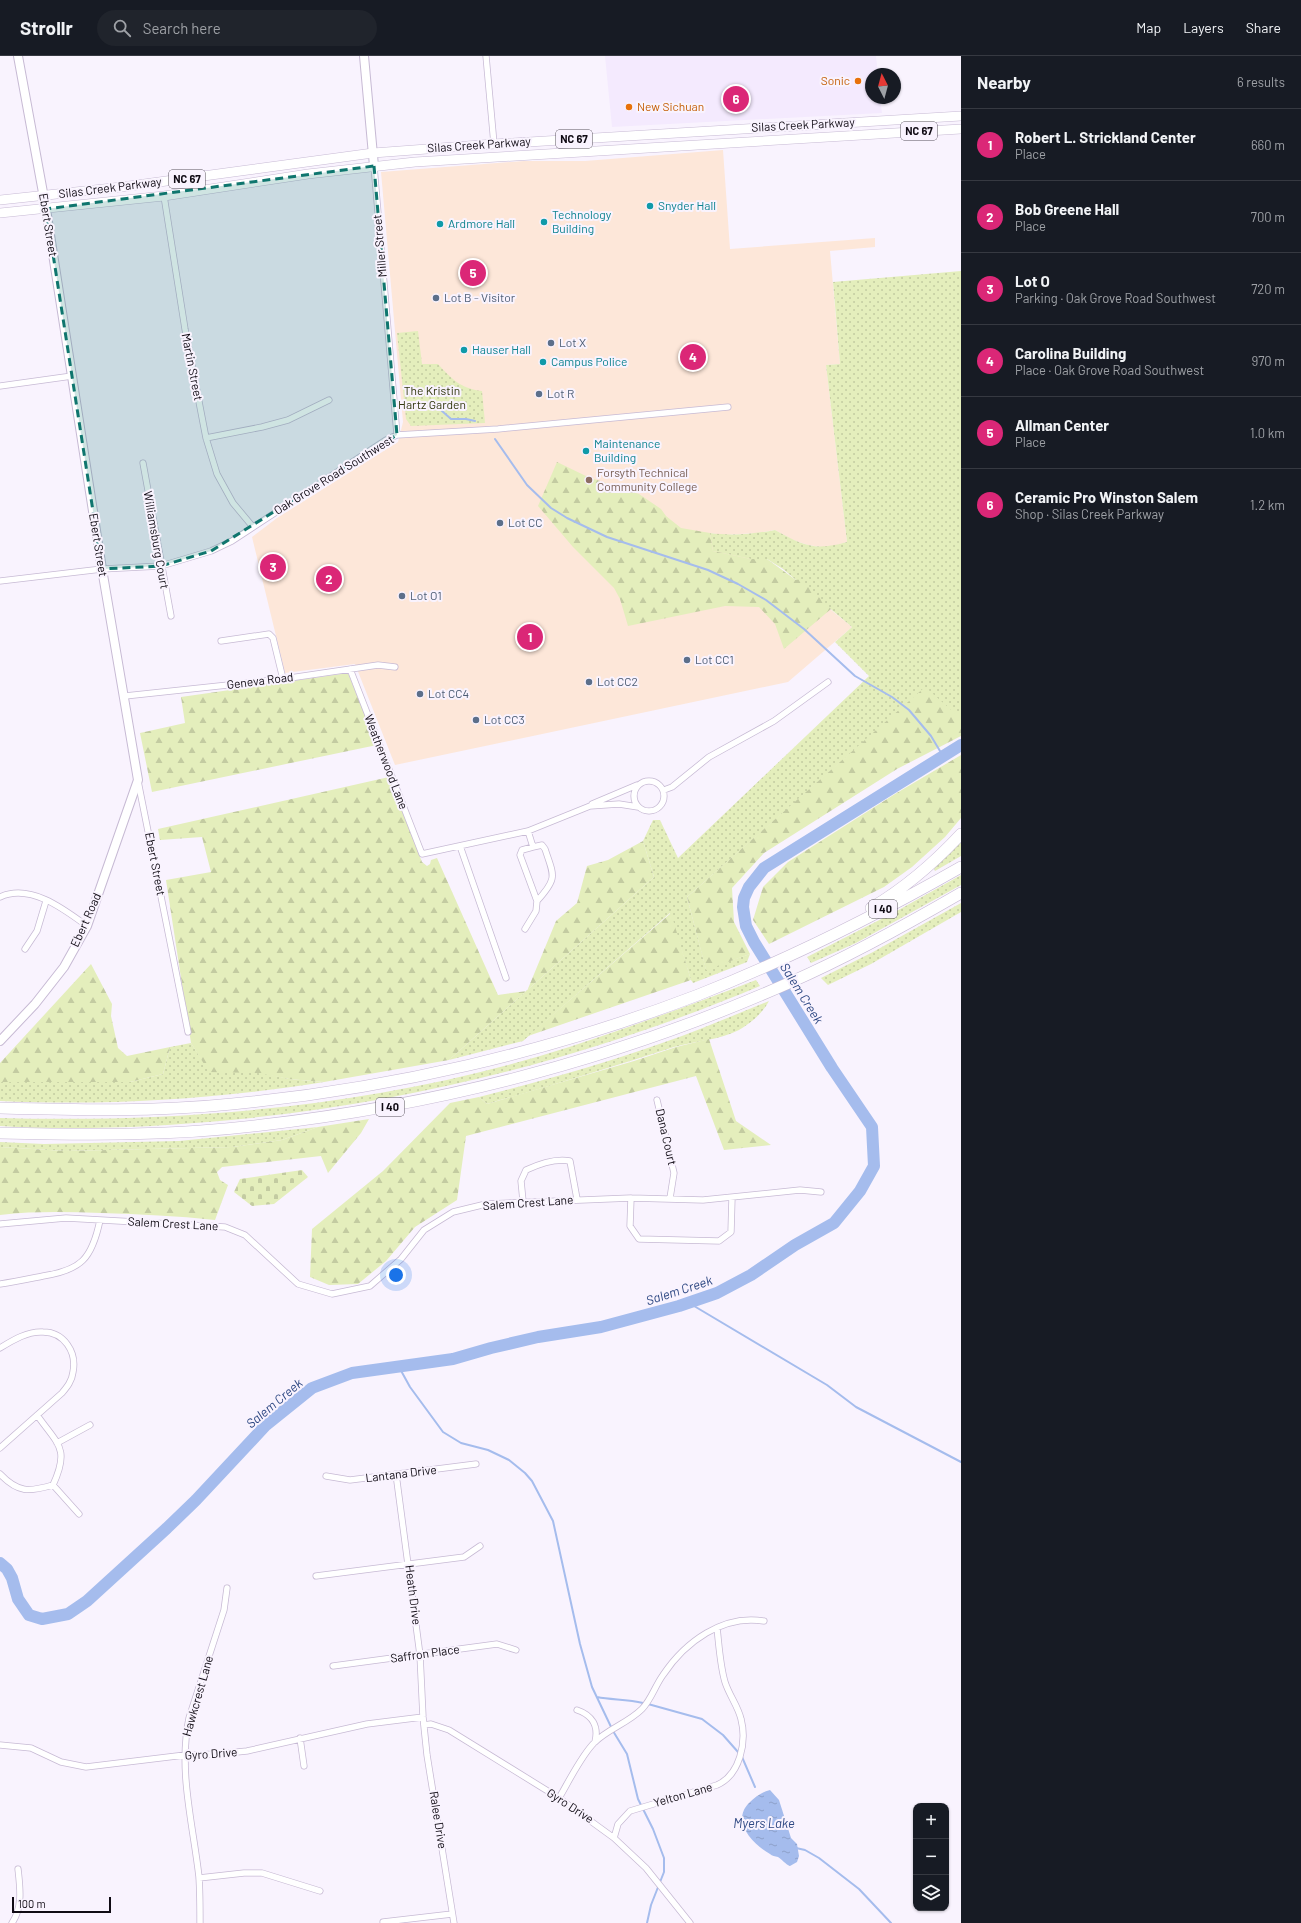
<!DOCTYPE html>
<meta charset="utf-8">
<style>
body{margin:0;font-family:Barlow,sans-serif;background:#20242c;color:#f1f3f6}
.controls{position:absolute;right:12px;bottom:12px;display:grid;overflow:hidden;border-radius:8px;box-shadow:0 1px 3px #0004}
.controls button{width:36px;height:36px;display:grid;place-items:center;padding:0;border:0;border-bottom:1px solid #363941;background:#171b24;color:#f1f3f6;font:20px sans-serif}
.compass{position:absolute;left:865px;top:12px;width:36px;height:36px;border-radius:50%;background:#171b24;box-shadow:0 1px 3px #0004;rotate:354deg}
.scale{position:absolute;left:12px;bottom:10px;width:99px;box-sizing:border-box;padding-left:4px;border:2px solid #100b14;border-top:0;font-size:11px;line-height:14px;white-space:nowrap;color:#100b14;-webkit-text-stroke:3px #f9f3fe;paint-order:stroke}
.you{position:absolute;left:396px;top:1219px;width:14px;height:14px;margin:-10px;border:3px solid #fff;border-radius:50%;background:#1a73e8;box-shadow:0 0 0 6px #1a73e833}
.badge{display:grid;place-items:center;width:26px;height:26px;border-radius:50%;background:#db2777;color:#fff;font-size:13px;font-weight:700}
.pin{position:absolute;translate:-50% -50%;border:2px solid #fff;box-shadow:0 1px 4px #0006}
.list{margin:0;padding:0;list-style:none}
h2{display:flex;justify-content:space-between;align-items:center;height:52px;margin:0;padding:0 16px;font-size:17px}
h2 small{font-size:13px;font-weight:400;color:#9ea1a6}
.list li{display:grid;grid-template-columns:26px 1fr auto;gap:12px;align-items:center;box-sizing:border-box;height:72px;padding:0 16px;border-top:1px solid #363941}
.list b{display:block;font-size:15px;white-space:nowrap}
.list p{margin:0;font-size:13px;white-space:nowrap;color:#9ea1a6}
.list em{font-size:13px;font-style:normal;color:#9ea1a6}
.icon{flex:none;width:22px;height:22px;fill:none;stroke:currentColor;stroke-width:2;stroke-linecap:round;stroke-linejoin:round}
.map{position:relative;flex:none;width:961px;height:1867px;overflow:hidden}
header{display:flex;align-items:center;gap:24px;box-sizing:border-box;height:56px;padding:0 20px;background:#171b24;border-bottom:1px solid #363941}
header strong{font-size:19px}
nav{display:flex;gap:22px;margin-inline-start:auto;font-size:14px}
.search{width:280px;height:36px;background:#20242c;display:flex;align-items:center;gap:10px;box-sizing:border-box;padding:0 14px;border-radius:22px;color:#9ea1a6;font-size:15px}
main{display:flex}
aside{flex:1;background:#171b24}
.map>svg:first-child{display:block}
</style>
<header>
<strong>Strollr</strong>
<div class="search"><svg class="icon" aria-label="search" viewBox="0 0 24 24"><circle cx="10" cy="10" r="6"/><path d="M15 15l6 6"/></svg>Search here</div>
<nav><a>Map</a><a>Layers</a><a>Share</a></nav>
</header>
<main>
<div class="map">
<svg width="961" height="1867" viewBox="0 0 961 1867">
<defs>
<pattern id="grass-dots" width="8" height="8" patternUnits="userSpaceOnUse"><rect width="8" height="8" fill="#e4eebc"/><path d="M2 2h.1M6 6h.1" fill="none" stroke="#c3cba1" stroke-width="1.8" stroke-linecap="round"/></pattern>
<pattern id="forest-firs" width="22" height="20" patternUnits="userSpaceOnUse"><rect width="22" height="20" fill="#e4eebc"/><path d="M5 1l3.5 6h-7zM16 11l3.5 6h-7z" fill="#c3cba1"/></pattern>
<pattern id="cemetery-stones" width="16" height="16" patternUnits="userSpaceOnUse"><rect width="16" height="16" fill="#e4eebc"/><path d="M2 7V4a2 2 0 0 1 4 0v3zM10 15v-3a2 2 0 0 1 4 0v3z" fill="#c3cba1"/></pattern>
<pattern id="water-ripples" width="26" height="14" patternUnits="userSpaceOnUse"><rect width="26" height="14" fill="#a5bced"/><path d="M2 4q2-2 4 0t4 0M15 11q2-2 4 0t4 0" fill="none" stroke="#8da0ca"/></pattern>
</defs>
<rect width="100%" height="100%" fill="#f9f3fe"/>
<!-- built -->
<path fill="#f4eafe" d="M 605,0 L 876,0 L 878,18 L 871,18 L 871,42 L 880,42 L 882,57 L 612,71 Z"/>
<!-- education -->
<path fill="#fde7d9" d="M 723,94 L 730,193 L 875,182 L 875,191 L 830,195 L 840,308 L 826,309 L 847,486 L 827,492 L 808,489 L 793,484 L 775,474 L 758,477 L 723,479 L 710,477 L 825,549 L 852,571 L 788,626 L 395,709 L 355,608 L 285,617 L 252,481 L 277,462 L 398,386 L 403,366 L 381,116 L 524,105 L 585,105 Z"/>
<!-- grass -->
<path fill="url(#grass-dots)" d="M 961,215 L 961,659 L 957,660 L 925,632 L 687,841 L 706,913 L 750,898 L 747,906 L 693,927 L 691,924 L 670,857 L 523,985 L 449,1004 L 654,821 L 643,785 L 653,764 L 660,764 L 678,802 L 869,620 L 835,586 L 852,571 L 783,513 L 767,503 L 751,503 L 713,495 L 710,477 C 731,480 754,478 775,474 C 804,490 815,495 847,486 L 826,309 L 840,308 L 833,226 Z
M 418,275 L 422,308 L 438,308 C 453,324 460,332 482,335 L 485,367 L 411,370 L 406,363 L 397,277 Z
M 961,784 L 961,800 L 935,815 L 934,812 Z
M 961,819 L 961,829 L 856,887 L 811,907 L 807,901 L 895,856 Z
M 961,847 L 961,856 L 871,908 L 828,929 L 821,922 L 873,896 Z
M 756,924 L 760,930 C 588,1002 416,1046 231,1064 C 154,1071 76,1075 0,1070 L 0,1062 C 181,1067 365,1051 540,1000 C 613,978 685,951 756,924 Z
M 769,945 C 762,958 752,966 739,974 C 720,984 695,985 674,991 C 612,1011 550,1030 487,1048 L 479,1041 C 542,1025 604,1008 665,986 C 700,974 734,959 769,945 Z
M 191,987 L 210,1016 L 258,1016 L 289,1023 L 324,1026 C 218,1043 108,1050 0,1045 L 0,1026 L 130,1026 L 163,1018 L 170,991 Z
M 318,1071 L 282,1084 L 232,1091 L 65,1095 L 0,1091 L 0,1086 L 44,1088 L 179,1085 Z"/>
<!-- forest -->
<path fill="url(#forest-firs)" d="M 557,406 L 588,421 L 639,438 L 661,453 L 666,460 L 681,472 L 710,477 L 713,495 L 751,503 L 767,503 L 796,524 L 801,523 L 831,553 L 784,593 L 775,568 L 759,551 L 725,550 L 628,570 L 620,543 L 614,532 L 573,491 L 538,450 Z
M 348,617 L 377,689 L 152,736 L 140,677 L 185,667 L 181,641 Z
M 925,631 L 957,659 L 961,659 L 961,680 L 897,713 L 764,797 L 732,832 L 734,866 L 750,898 L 706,914 L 687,841 Z
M 961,699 L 961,762 L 945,781 L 912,811 L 884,831 L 769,888 L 753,864 L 763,831 L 788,806 L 895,738 Z
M 389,721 L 422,806 L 427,810 L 430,808 L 431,804 L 437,802 L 498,939 L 527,935 L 556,865 L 577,847 L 587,810 L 608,804 L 643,785 L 654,821 L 449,1004 L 324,1026 L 289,1023 L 258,1017 L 209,1016 L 191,987 L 166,824 L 211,816 L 202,781 L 160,784 L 158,773 Z
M 671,857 L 691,924 L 528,980 Z
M 91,908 L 112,948 L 111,960 L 118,992 L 127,1000 L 170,991 L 163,1018 L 130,1026 L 0,1026 L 0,1007 Z
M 709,983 L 736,1065 L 771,1089 L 724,1094 L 696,1020 L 466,1080 L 457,1144 L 415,1171 L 386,1205 L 358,1228 L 329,1229 L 310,1221 L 312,1173 L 383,1115 L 450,1047 L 479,1041 L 487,1048 L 634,1005 L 676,991 Z
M 369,1063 L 361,1077 L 328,1117 L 321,1100 L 222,1111 L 217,1116 L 220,1124 L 228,1129 L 215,1164 C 177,1160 140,1158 101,1157 C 68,1156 34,1155 0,1159 L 0,1091 L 65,1095 L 232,1091 L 282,1084 L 318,1071 Z"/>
<!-- cemetery -->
<path fill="url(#cemetery-stones)" d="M 302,1114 L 308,1121 L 274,1148 L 252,1150 L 234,1136 L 240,1123 Z"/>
<!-- water -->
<path fill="url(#water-ripples)" d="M 770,1734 L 779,1744 L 791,1782 L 797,1788 L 799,1800 L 797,1806 L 790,1810 C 785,1808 783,1804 778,1801 C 775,1800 772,1800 770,1798 C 752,1788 731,1765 749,1747 C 755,1741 762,1736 770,1734 Z"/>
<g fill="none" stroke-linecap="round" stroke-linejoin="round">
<!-- stream -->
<path stroke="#a5bced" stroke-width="2" d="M 433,347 L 451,363 L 466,363 L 475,365
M 495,383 L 527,429 L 551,452 L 567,462 L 607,481 L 708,514 L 738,528 L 766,544 L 804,573 L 855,620 L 892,641 L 909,654 L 931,680 L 943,700
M 689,1247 L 827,1329 L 856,1351 L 961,1406
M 399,1311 L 410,1331 L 443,1376 L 461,1387 L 488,1394 L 509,1404 L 525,1417 L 532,1425 L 553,1465 L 580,1588 L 592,1631 L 613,1675 L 627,1698 L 638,1743 L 653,1773 L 664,1802 L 664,1816 L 651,1849 L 647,1867
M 597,1641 C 612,1644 627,1643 643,1647
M 648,1648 L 702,1663 L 723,1679 L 738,1696
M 742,1701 L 755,1731
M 796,1792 L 805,1794 L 819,1802 L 859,1833 L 891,1867"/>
<!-- river -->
<path stroke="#a5bced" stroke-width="12" d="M 0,1507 L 7,1513 L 12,1522 L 18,1543 L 29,1559 L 42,1563 L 68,1558 L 87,1545 L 167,1472 L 196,1444 L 266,1369 L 312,1332 L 352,1317 L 453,1303 L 491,1292 L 538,1281 L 601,1271 L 679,1250 L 717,1237 L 751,1219 L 795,1189 L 834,1167 L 860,1135 L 874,1110 L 872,1071 L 832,1012 L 754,886 L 746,870 L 743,851 L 744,842 L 749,831 L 764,812 L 961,689"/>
<!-- street casing -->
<g stroke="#c7bad4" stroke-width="7">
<path id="street" d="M 486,0 L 494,88
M 374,110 L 397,379
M 164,140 L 185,273 L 206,382 L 217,418 L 233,447 L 253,471
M 0,330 L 72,320
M 206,382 L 262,371 L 288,364 L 329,344
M 143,407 L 171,560
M 0,525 L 102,513 L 161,510 L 211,495 L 232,485 L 386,384 L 397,379 L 498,373 L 728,351
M 221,585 L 269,578 L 273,582 L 283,623
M 350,613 L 422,798 L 528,775 L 590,750 L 619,748 L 638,751
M 125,640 L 283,623 L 378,609 L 395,611
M634 740a15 15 0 1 1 30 0a15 15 0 1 1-30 0Z
M 138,725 L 188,976
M 664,734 L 672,731 L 709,701 L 774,665 L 828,626
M 592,748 L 637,729
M 460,790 L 506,922
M 533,791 L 542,789 L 545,793 C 554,820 558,822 537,845
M 0,841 C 30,827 64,853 87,870
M 525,873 L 536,855 L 537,845 L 520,799 L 522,794 L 533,791 L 528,775
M 25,893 L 37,875 L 46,845
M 657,1044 L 674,1117 L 670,1142
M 631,1142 L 630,1170 L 639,1183 L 719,1185 L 731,1176 L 732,1142
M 523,1145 L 521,1125 L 526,1114 C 539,1108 555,1102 570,1105 L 577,1143
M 0,1168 L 66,1162 L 225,1171 L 245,1179 L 298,1228 L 332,1238 L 370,1230 L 401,1203 L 424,1174 L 453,1156 L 486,1148 L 631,1142 L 703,1144 L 800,1134 L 821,1136
M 0,1228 C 14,1226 28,1223 43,1220 C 81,1214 92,1203 100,1164
M 0,1292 C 13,1284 28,1275 43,1276 C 64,1276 77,1296 73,1316 C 72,1325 67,1331 62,1337 L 0,1392
M 57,1387 L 90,1369
M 0,1418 C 18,1437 29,1436 53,1429 C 70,1392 58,1389 37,1359
M 396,1418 L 420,1599 L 423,1661 L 427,1699 L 454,1867
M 326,1420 L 350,1424 L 476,1408
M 53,1429 L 79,1458
M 316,1520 L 464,1501 L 480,1490
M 333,1610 L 497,1588 L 516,1594
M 577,1654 C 592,1659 599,1670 595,1686
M 424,1669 L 431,1668 L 449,1674 L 559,1742 L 614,1782 L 646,1812 L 690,1867
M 300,1682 L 304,1710
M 0,1689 L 31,1692 L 61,1706 L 86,1711 L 185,1699 L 217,1698 L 247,1695 L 367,1668 L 423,1661
M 559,1742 C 568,1727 582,1698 595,1686 C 608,1673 628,1667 642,1653 C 651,1644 655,1630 663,1619 C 685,1586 723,1558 764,1565
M 614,1782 L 618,1768 L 630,1755 L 717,1729 C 740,1719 747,1686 741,1663 C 738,1650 729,1639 725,1626 C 720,1609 719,1589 717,1572
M 199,1822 L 244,1817 L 262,1817 L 320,1835
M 383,1866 L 452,1858
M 12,1867 C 23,1851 20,1831 18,1813
M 200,1867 C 200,1852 200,1836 199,1821 C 193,1768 178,1715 189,1662 L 224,1554 L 227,1532"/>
</g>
<!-- secondary casing -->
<g stroke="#c7bad4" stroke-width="10">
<path id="secondary" d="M 364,0 L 374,110
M 0,985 L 35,948 L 64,911 L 87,870 L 138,724 L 102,513 L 46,153 L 18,0"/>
</g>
<!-- primary casing -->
<g stroke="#c7bad4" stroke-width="10">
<path id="primary" d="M 0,144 L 122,131 L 373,97 L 494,88 L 961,60
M 0,157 L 164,140 L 308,118 L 415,106 L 961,73"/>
</g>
<!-- highway casing -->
<g stroke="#c7bad4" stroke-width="12">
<path id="highway" d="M 871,852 C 905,832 934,807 961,778
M 0,1052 C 78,1054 155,1056 232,1048 C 389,1033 550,996 698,939 C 789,903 877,859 961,811
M 0,1077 C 87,1079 176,1080 262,1069 C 444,1048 623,1001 791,926 C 850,900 906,869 961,837"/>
</g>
<!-- street -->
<use href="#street" stroke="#fff" stroke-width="5.5"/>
<!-- secondary -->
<use href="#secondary" stroke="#fff" stroke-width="8"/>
<!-- primary -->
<use href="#primary" stroke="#fff" stroke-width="9"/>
<!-- highway -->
<use href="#highway" stroke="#fff" stroke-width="11"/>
</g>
<!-- marked area -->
<path fill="#0f766e" fill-opacity="0.2" stroke="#0f766e" stroke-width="3" stroke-dasharray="8 5" stroke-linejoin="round" d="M 374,110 L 397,379 L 211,495 L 161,510 L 102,513 L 46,153 Z"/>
<!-- markers -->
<g fill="#e8710a" stroke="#f9f3fe" stroke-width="1.5">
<circle cx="858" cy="25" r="4"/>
<circle cx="629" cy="51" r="4"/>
</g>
<g fill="#0f9aa8" stroke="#f9f3fe" stroke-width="1.5">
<circle cx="650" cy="150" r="4"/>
<circle cx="544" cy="166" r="4"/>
<circle cx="440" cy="168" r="4"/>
<circle cx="464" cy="294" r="4"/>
<circle cx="543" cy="306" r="4"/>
<circle cx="586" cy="395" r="4"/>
</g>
<g fill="#5c6f8a" stroke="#f9f3fe" stroke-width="1.5">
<circle cx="436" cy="242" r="4"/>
<circle cx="551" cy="287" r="4"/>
<circle cx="539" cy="338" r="4"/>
<circle cx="500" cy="467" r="4"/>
<circle cx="402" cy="540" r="4"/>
<circle cx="687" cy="604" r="4"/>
<circle cx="589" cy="626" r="4"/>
<circle cx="420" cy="638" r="4"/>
<circle cx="476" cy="664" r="4"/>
</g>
<circle fill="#8d6e63" stroke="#f9f3fe" stroke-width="1.5" cx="589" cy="424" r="4"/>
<g text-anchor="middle" stroke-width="4" stroke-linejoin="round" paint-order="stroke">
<!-- shield labels -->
<g fill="#f9f3fe" stroke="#56515a" stroke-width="1">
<rect x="901" y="66" width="36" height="18" rx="3"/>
<rect x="556" y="74" width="36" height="18" rx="3"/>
<rect x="169" y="114" width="36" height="18" rx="3"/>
<rect x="869" y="844" width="28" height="18" rx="3"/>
<rect x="376" y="1042" width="28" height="18" rx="3"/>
</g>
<g font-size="11" font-weight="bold" fill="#100b14">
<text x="919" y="79">NC 67</text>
<text x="574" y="87">NC 67</text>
<text x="187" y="127">NC 67</text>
<text x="883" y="857">I 40</text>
<text x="390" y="1055">I 40</text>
</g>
<!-- food labels -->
<g font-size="12" fill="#c56008" stroke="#f9f3fe" text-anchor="end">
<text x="850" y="29">Sonic</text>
<text x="637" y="55" text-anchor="start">New Sichuan</text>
</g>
<!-- street labels -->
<g font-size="12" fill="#100b14" stroke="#f9f3fe">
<text transform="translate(803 69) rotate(-3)" y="4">Silas Creek Parkway</text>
<text transform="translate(479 89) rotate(-4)" y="4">Silas Creek Parkway</text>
<text transform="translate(110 132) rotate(-7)" y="4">Silas Creek Parkway</text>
<text transform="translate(48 169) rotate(81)" y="4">Ebert Street</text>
<text transform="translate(380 190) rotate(-95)" y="4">Miller Street</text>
<text transform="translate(192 311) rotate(79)" y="4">Martin Street</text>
<text transform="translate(334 419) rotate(-32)" y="4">Oak Grove Road Southwest</text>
<text transform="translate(156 484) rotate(80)" y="4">Williamsburg Court</text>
<text transform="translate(98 489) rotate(81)" y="4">Ebert Street</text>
<text transform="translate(260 625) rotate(-7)" y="4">Geneva Road</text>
<text transform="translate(386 706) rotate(69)" y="4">Weatherwood Lane</text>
<text transform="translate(155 808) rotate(79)" y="4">Ebert Street</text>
<text transform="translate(86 864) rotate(-66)" y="4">Ebert Road</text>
<text transform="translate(666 1081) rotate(77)" y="4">Dana Court</text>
<text transform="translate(528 1147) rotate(-4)" y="4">Salem Crest Lane</text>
<text transform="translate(173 1168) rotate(3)" y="4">Salem Crest Lane</text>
<text transform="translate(401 1418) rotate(-7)" y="4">Lantana Drive</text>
<text transform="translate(413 1539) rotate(83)" y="4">Heath Drive</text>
<text transform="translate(425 1598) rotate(-8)" y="4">Saffron Place</text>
<text transform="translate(198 1640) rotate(-74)" y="4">Hawkcrest Lane</text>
<text transform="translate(211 1698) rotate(-4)" y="4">Gyro Drive</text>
<text transform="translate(683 1739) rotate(-16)" y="4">Yelton Lane</text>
<text transform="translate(570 1750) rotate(33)" y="4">Gyro Drive</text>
<text transform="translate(438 1764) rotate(81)" y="4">Ralee Drive</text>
</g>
<!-- culture labels -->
<g font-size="12" fill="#0d838f" stroke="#f9f3fe" text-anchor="start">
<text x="658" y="154">Snyder Hall</text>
<text x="552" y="163">Technology<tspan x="552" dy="14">Building</tspan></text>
<text x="448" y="172">Ardmore Hall</text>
<text x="472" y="298">Hauser Hall</text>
<text x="551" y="310">Campus Police</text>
<text x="594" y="392">Maintenance<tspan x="594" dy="14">Building</tspan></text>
</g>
<!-- service labels -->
<g font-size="12" fill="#4e5e75" stroke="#f9f3fe" text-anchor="start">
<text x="444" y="246">Lot B - Visitor</text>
<text x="559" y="291">Lot X</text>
<text x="547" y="342">Lot R</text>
<text x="508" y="471">Lot CC</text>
<text x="410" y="544">Lot O1</text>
<text x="695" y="608">Lot CC1</text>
<text x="597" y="630">Lot CC2</text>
<text x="428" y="642">Lot CC4</text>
<text x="484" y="668">Lot CC3</text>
</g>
<!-- park labels -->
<g font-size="12" fill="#32380e" stroke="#f9f3fe">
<text x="432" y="339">The Kristin<tspan x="432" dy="14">Hartz Garden</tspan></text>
</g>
<!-- education labels -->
<g font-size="12" fill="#785e54" stroke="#f9f3fe" text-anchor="start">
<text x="597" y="421">Forsyth Technical<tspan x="597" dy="14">Community College</tspan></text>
</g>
<!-- water labels -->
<g font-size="13" font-style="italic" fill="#2e4883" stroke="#f9f3fe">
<text transform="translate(802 937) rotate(58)" y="5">Salem Creek</text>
<text transform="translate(679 1234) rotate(-18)" y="5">Salem Creek</text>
<text transform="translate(274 1347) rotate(-40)" y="5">Salem Creek</text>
<text x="764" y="1772">Myers Lake</text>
</g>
</g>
</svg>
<div class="controls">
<button>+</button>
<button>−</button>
<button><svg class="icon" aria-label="layers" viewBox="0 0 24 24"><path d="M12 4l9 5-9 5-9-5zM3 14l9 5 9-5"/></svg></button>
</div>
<svg class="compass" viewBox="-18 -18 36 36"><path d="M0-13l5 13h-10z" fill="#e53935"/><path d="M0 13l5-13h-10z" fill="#9ea1a6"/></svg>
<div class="scale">100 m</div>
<div class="you"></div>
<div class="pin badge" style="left:530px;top:581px">1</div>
<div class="pin badge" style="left:329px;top:523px">2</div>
<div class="pin badge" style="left:273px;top:511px">3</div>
<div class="pin badge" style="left:693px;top:301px">4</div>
<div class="pin badge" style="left:473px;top:217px">5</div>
<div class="pin badge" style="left:736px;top:43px">6</div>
</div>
<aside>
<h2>Nearby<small>6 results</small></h2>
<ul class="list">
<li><span class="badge">1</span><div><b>Robert L. Strickland Center</b><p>Place</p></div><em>660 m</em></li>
<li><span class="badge">2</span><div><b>Bob Greene Hall</b><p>Place</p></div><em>700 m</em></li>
<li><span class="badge">3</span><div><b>Lot O</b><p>Parking · Oak Grove Road Southwest</p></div><em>720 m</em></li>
<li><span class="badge">4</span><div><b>Carolina Building</b><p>Place · Oak Grove Road Southwest</p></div><em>970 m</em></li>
<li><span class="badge">5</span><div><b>Allman Center</b><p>Place</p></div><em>1.0 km</em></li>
<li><span class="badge">6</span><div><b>Ceramic Pro Winston Salem</b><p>Shop · Silas Creek Parkway</p></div><em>1.2 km</em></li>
</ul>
</aside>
</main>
